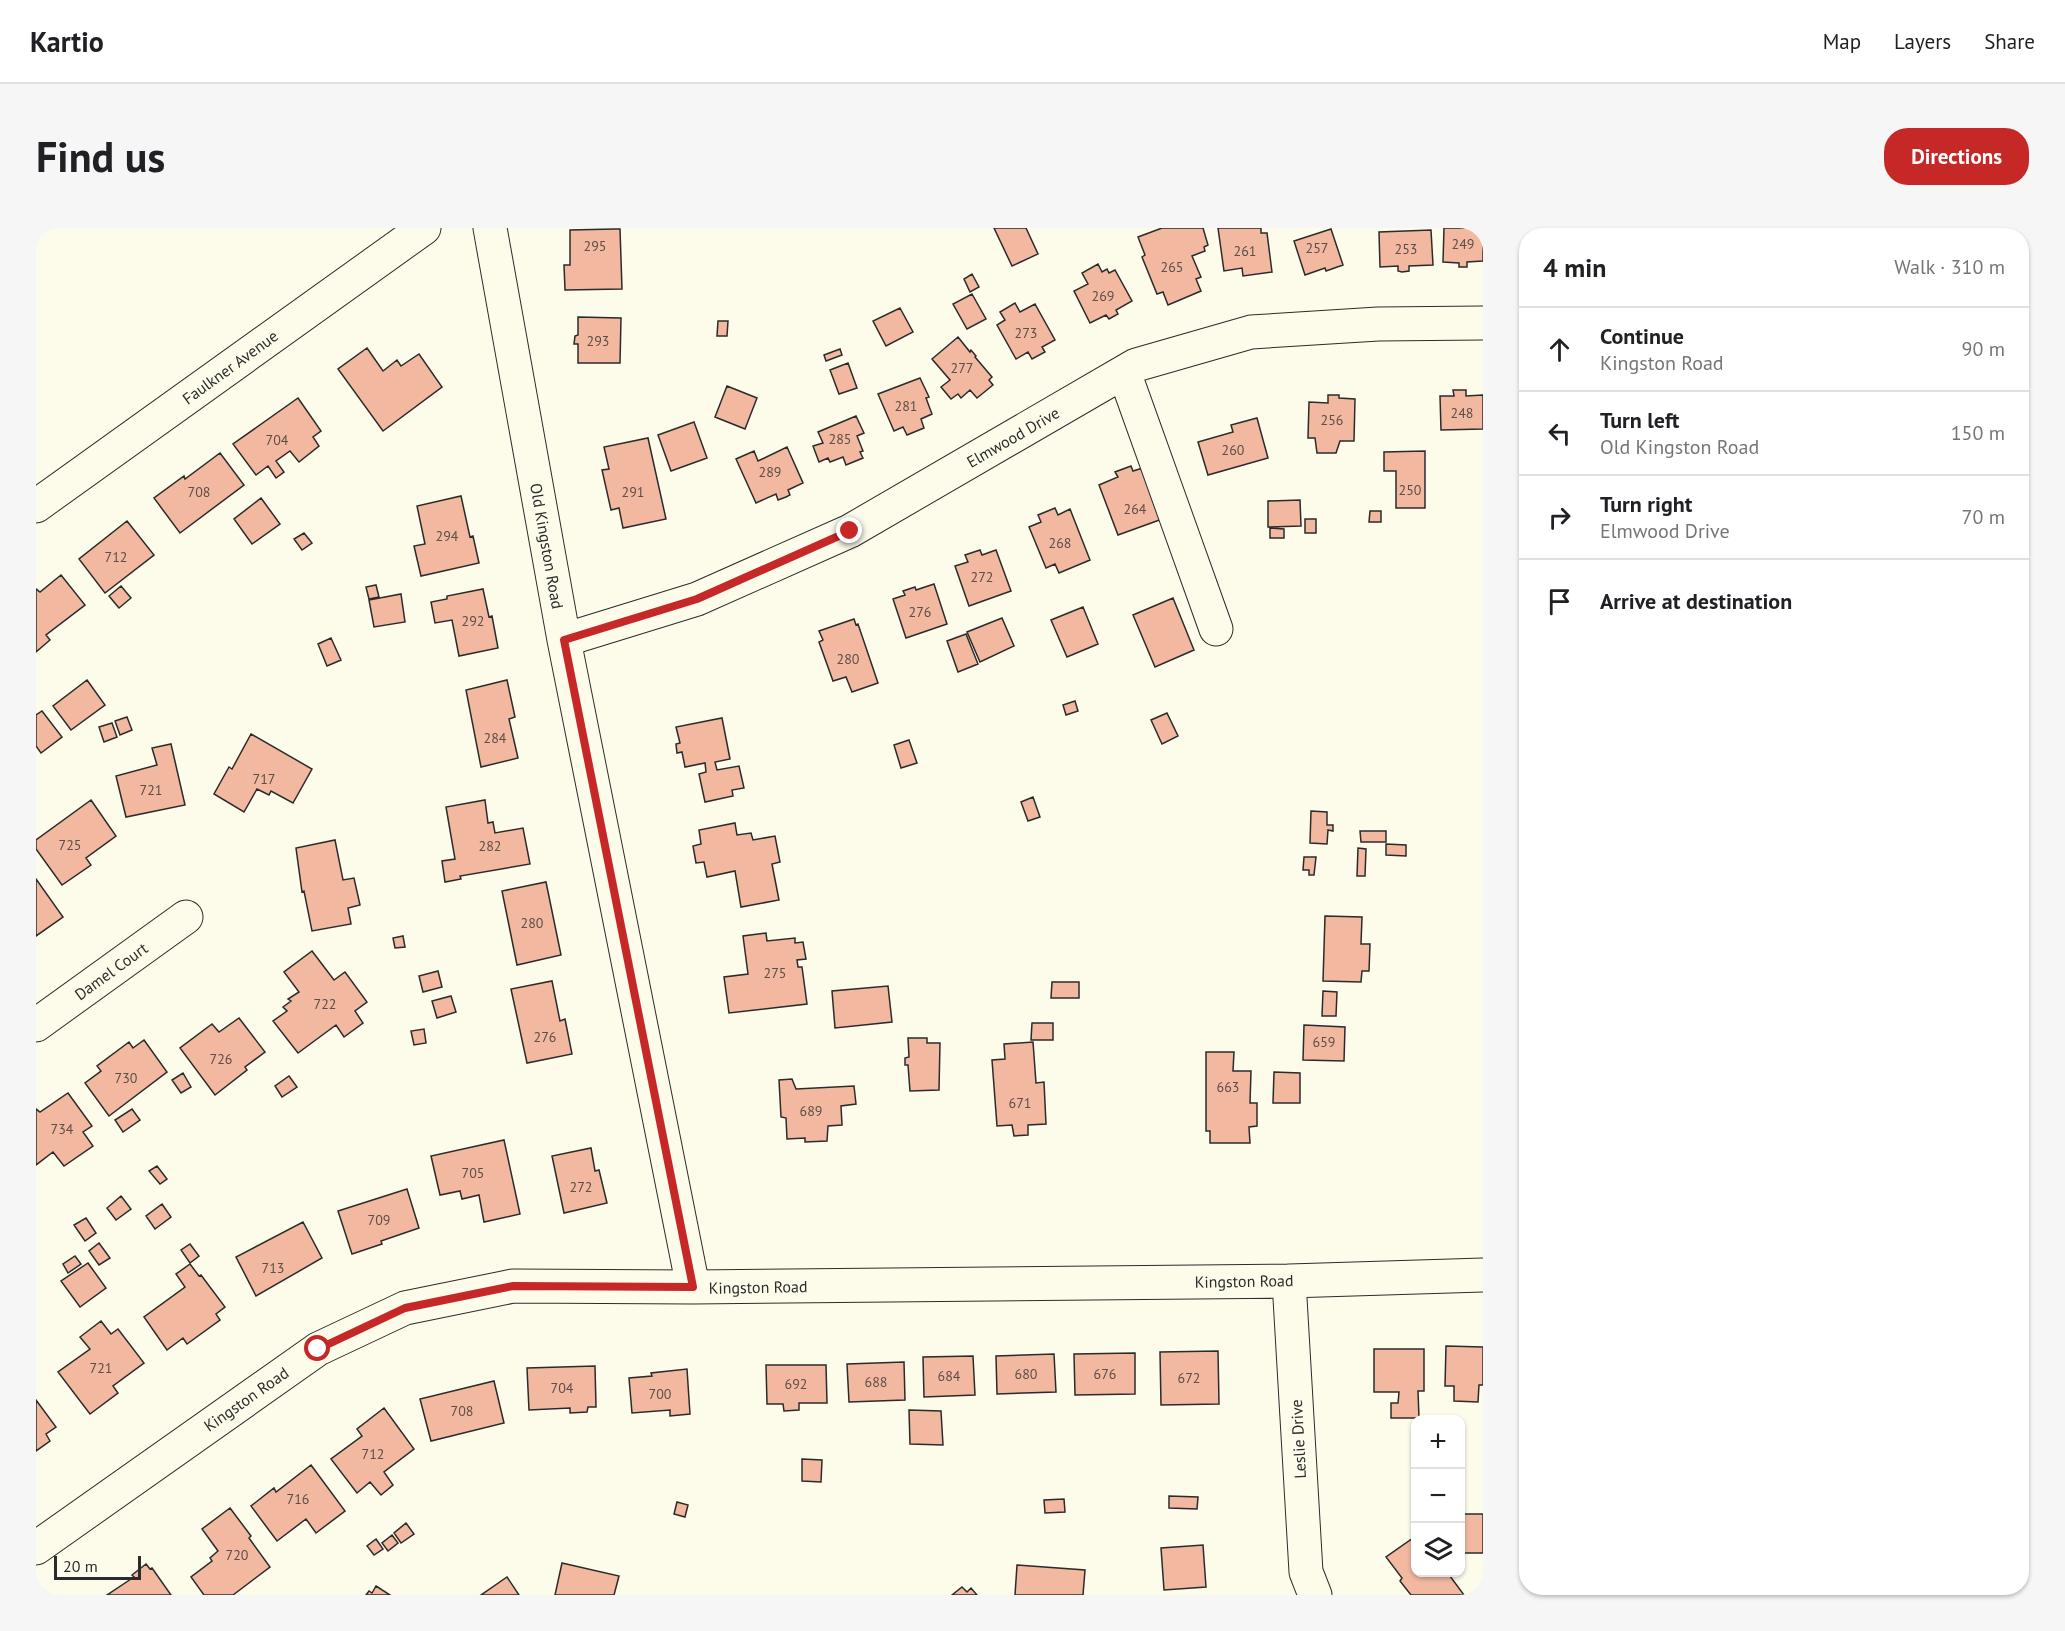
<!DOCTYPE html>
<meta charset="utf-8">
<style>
body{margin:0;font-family:"PT Sans",sans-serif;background:#f6f6f6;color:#202124}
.controls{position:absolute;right:18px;bottom:18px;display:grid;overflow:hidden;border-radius:12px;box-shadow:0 2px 4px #0004}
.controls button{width:54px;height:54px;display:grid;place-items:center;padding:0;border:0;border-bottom:2px solid #e0e0e0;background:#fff;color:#202124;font:30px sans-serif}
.scale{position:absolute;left:18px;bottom:15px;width:87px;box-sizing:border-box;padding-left:6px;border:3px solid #2b2b2b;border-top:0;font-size:16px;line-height:21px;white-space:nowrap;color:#2b2b2b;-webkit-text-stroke:4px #fdfbea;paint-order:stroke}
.stop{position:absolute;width:18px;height:18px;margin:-14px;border:4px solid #c62828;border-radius:50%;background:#fff}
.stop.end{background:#c62828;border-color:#fff;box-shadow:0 2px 6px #0008}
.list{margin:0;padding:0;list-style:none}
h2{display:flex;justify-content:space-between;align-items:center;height:78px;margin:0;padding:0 24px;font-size:26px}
h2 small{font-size:20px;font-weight:400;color:#757577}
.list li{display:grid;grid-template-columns:39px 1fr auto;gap:18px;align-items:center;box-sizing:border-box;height:84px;padding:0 24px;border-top:2px solid #e0e0e0}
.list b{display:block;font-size:22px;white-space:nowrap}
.list p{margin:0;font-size:20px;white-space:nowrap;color:#757577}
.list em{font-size:20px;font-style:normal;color:#757577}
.icon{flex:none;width:33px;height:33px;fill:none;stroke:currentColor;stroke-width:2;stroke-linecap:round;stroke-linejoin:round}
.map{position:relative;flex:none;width:1447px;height:1367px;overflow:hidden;border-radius:24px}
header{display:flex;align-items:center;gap:36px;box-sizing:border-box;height:84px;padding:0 30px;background:#fff;border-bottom:2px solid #e0e0e0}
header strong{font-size:28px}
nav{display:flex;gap:33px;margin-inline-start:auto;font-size:21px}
.intro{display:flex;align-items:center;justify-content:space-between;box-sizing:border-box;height:144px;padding:0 36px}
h1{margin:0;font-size:42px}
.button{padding:15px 27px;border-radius:24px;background:#c62828;color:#fff;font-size:21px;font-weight:700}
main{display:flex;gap:36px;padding:0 36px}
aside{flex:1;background:#fff;border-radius:24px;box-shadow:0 2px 4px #0004}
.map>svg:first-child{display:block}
</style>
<header>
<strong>Kartio</strong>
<nav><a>Map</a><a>Layers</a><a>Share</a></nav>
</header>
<div class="intro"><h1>Find us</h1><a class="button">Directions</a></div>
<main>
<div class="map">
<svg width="1447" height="1367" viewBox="0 0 1447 1367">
<rect width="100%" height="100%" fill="#fdfbea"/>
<!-- building -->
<path fill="#f2b8a0" stroke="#2b2b2b" stroke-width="1.5" d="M 958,0 L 990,0 L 1002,26 L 976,38 Z
M 1126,0 L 1167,0 L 1172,17 L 1168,19 L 1169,23 L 1156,28 L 1165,49 L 1160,51 L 1165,63 L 1132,77 L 1127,64 L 1121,66 L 1106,29 L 1109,27 L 1102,9 Z
M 1182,0 L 1225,0 L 1225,5 L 1231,5 L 1236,44 L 1207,48 L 1206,40 L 1188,43 Z
M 1408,0 L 1447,0 L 1447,33 L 1431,34 L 1431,39 L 1423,39 L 1423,35 L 1407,34 Z
M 579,1 L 584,1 L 586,61 L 529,62 L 528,37 L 534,37 L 534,2 Z
M 1295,1 L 1307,37 L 1290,43 L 1289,40 L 1269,47 L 1258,13 Z
M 1395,2 L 1397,37 L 1373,38 L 1373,43 L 1366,44 L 1362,43 L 1362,38 L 1344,39 L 1343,4 Z
M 1062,36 L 1066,44 L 1071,41 L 1073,45 L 1079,42 L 1096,73 L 1080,82 L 1082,86 L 1073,91 L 1070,87 L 1054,95 L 1038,63 L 1052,56 L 1046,45 Z
M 936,46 L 943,59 L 934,64 L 928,51 Z
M 936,66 L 950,91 L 931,101 L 917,76 Z
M 979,75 L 984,84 L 999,76 L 1019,112 L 1006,119 L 1009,124 L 996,131 L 992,124 L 980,131 L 961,97 L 969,92 L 964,84 Z
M 864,80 L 877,104 L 850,118 L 837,93 Z
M 542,89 L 585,90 L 584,135 L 542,135 L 542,116 L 538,116 L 539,108 L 542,107 Z
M 682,93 L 692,93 L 691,108 L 681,108 Z
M 922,109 L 934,124 L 935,122 L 940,128 L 939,129 L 956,149 L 953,152 L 957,157 L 941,170 L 934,162 L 925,170 L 922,166 L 915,171 L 905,159 L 914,152 L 896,131 Z
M 331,120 L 347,143 L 361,132 L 365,138 L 383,126 L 406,159 L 347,203 L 302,141 Z
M 804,121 L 806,127 L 790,133 L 788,127 Z
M 812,135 L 821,160 L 803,166 L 794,142 Z
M 884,150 L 893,169 L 890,170 L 896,186 L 885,191 L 888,200 L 871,207 L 867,199 L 858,203 L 842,166 Z
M 691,158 L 721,170 L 709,201 L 679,189 Z
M 1417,162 L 1430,162 L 1430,168 L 1447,167 L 1447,201 L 1405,202 L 1404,168 L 1418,168 Z
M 1292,167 L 1303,167 L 1303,170 L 1319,171 L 1318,213 L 1304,213 L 1300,225 L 1281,225 L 1279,210 L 1272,210 L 1273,174 L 1292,175 Z
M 262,170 L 285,203 L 277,209 L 283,218 L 263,234 L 254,223 L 240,233 L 248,244 L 240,250 L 232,238 L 220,247 L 197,216 Z
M 820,188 L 828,205 L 821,208 L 827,223 L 824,224 L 827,230 L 810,237 L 807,229 L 794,234 L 792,230 L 783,234 L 777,218 L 787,215 L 782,204 Z
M 1221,190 L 1232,230 L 1172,247 L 1162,214 L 1197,204 L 1195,197 Z
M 658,194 L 671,230 L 635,243 L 622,207 Z
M 612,210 L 630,291 L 587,300 L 583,280 L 575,282 L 566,242 L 573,241 L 568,219 Z
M 751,219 L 767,255 L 752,262 L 754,267 L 750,269 L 742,272 L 740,266 L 720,275 L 700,231 L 718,223 L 722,233 Z
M 1389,223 L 1389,280 L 1360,280 L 1360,243 L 1348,243 L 1348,224 Z
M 184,225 L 208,257 L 144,305 L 118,270 L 148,248 L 149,251 Z
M 1095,238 L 1097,243 L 1110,239 L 1129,290 L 1082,307 L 1063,257 L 1082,249 L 1079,244 Z
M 425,268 L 434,309 L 437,308 L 443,335 L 385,348 L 378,318 L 389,316 L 381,278 Z
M 225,270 L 244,296 L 216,316 L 198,291 Z
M 1264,272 L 1265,298 L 1232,299 L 1232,273 Z
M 1019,280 L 1022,287 L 1034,281 L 1054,332 L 1023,345 L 1019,336 L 1010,340 L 993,299 L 1005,294 L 1002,287 Z
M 1334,283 L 1345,283 L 1345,294 L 1333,294 Z
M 1269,291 L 1280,291 L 1280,305 L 1269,305 Z
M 91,293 L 118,327 L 69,365 L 43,331 Z
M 1234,300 L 1248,301 L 1248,310 L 1234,310 Z
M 268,305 L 276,315 L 266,322 L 258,311 Z
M 944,322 L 946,327 L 960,322 L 975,363 L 933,378 L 919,338 L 932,334 L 929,327 Z
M 25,347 L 49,377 L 10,407 L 14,412 L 0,424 L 0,361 L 4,364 Z
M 898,356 L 911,396 L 870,410 L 857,371 L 869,367 L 867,363 L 879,359 L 880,362 Z
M 340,357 L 343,369 L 333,371 L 330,359 Z
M 85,358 L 95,370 L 83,380 L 73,368 Z
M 447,361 L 453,389 L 456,388 L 462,420 L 423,428 L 416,392 L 399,395 L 395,374 L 411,371 L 411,368 Z
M 365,366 L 369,394 L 338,399 L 333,372 Z
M 1137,370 L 1158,422 L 1119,439 L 1097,387 Z
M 1047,379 L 1062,416 L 1031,429 L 1015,392 Z
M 966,390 L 978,418 L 944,434 L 931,404 Z
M 818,391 L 820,397 L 822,396 L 842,455 L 816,464 L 810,449 L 797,453 L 783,414 L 787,412 L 783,403 Z
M 930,406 L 942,436 L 922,444 L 911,413 Z
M 295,410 L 305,432 L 291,438 L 282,416 Z
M 51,452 L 69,477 L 35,502 L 17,478 Z
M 471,452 L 479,489 L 473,491 L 482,530 L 445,539 L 430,462 Z
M 1039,473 L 1042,483 L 1030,487 L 1027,477 Z
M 6,483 L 26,509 L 5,525 L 0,518 L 0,487 Z
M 1131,485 L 1142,508 L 1126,516 L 1115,492 Z
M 91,489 L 96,502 L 84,507 L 79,493 Z
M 686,490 L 694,531 L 679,534 L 681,542 L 703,538 L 708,560 L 696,562 L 697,568 L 669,574 L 663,546 L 670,544 L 669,535 L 649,539 L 646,524 L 641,525 L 640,516 L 644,515 L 640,499 Z
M 76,495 L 81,509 L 68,514 L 63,499 Z
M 215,506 L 276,541 L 257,575 L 235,563 L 233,567 L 221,561 L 208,584 L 178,566 L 193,539 L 196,541 Z
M 873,512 L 881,535 L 865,540 L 858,517 Z
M 135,516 L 149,577 L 90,589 L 80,548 L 121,537 L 116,520 Z
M 997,569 L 1004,589 L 992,593 L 985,574 Z
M 55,572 L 80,608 L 50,630 L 55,637 L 26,657 L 0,621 L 0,612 Z
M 449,572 L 452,595 L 457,594 L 459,605 L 487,600 L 494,636 L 424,648 L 425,651 L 409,654 L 406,633 L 419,631 L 410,579 Z
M 1275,583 L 1291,584 L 1291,597 L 1297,597 L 1297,603 L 1292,602 L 1291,616 L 1274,615 Z
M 699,595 L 701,607 L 715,605 L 717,612 L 739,608 L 744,634 L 736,636 L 743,672 L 705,679 L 699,643 L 671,649 L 668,634 L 660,635 L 657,618 L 665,616 L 663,602 Z
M 1324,603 L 1350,603 L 1350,614 L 1325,614 Z
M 299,612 L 307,652 L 318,650 L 324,677 L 312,680 L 315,696 L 276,703 L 268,663 L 266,664 L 260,620 Z
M 1350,616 L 1370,617 L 1370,628 L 1350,627 Z
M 1322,620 L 1330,621 L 1329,648 L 1321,648 Z
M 1268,629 L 1280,629 L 1278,647 L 1273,647 L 1273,642 L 1267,642 Z
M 0,651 L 27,689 L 0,708 Z
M 510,654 L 525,727 L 481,737 L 466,663 Z
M 1289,688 L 1326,689 L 1325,716 L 1334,716 L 1333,743 L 1326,743 L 1325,754 L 1287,753 Z
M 730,705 L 731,713 L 759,710 L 759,715 L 767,714 L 770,731 L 761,732 L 762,739 L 766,739 L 771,776 L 693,785 L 688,749 L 712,746 L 707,708 Z
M 367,708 L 369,719 L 359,720 L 357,710 Z
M 276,723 L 298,752 L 309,744 L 331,774 L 319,783 L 327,795 L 308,809 L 300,797 L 262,825 L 237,793 L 251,783 L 247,779 L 255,773 L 252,771 L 263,764 L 248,744 Z
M 402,743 L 406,759 L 387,764 L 383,748 Z
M 516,753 L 524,793 L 529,791 L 536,826 L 491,835 L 475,761 Z
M 1016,754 L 1043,754 L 1043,770 L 1015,770 Z
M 852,758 L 856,794 L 799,800 L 796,763 Z
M 1287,763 L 1301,764 L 1300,788 L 1286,788 Z
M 415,768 L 420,784 L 401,790 L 396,773 Z
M 203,790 L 229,824 L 209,839 L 211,842 L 179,867 L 144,820 L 176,796 L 183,804 Z
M 996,795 L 1017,795 L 1017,812 L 995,812 Z
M 1268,797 L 1309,799 L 1308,833 L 1267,832 Z
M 388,801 L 390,815 L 378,817 L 375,803 Z
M 872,810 L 891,810 L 891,815 L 904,815 L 903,862 L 874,863 L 872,837 L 869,837 L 869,830 L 873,829 Z
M 108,812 L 131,844 L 73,888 L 49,855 L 65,843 L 61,838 L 93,814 L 97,820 Z
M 997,814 L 1000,855 L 1008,854 L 1010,896 L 992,897 L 992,907 L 978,908 L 976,897 L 961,898 L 956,832 L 969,831 L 968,816 Z
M 1170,824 L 1198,824 L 1197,843 L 1215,843 L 1214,875 L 1221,875 L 1221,898 L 1213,899 L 1214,915 L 1174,915 L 1174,903 L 1170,903 Z
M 1238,844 L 1264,845 L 1264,875 L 1237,875 Z
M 147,845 L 155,859 L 145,865 L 136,852 Z
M 253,848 L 261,859 L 246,869 L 239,858 Z
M 756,851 L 760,861 L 818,858 L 820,876 L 805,878 L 806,897 L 792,898 L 791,913 L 769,914 L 769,910 L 751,911 L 750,890 L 745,889 L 743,852 Z
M 32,865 L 56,898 L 47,904 L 57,918 L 28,938 L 17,924 L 0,937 L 0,881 L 4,884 Z
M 96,881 L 104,892 L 87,904 L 79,892 Z
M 468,912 L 484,986 L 448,994 L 443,967 L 426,971 L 424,963 L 404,967 L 395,928 Z
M 555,920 L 559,943 L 563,942 L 571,975 L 528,985 L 516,928 Z
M 121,938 L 131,951 L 124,956 L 113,943 Z
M 371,961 L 383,1000 L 345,1013 L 346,1016 L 316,1026 L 302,983 Z
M 85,968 L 95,981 L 80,992 L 71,980 Z
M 126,976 L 135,989 L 119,1001 L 110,988 Z
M 50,990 L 60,1005 L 49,1013 L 38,997 Z
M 267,994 L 286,1030 L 220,1068 L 200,1029 Z
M 63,1015 L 74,1030 L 63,1037 L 53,1023 Z
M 154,1016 L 163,1028 L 154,1035 L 145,1022 Z
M 39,1028 L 45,1036 L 32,1045 L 27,1036 Z
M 52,1035 L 70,1060 L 44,1079 L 25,1053 Z
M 154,1036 L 163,1048 L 165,1047 L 189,1079 L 180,1086 L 184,1092 L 151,1116 L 147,1110 L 131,1122 L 108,1089 L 149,1059 L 140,1046 Z
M 65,1093 L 75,1106 L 82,1101 L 108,1135 L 77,1158 L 82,1165 L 54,1186 L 22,1144 L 54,1121 L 44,1109 Z
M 1410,1118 L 1447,1119 L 1447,1157 L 1443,1157 L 1442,1174 L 1418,1173 L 1418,1158 L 1409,1158 Z
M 1338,1121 L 1388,1121 L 1388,1163 L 1382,1163 L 1383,1190 L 1355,1190 L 1355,1175 L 1362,1175 L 1363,1164 L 1338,1164 Z
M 1182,1123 L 1183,1176 L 1125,1177 L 1124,1124 Z
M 1099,1125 L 1099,1166 L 1039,1167 L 1038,1126 Z
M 1018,1126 L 1020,1164 L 961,1166 L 960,1128 Z
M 937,1128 L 939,1167 L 888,1169 L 887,1129 Z
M 868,1134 L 869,1172 L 813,1174 L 811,1136 Z
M 730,1137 L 790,1137 L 791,1175 L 763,1175 L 763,1182 L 748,1183 L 747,1176 L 731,1176 Z
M 559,1138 L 560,1179 L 552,1179 L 551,1184 L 534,1185 L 534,1180 L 493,1182 L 491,1140 Z
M 651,1141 L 654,1186 L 634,1188 L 634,1182 L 596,1185 L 593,1150 L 616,1148 L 615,1145 Z
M 458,1153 L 468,1195 L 395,1213 L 384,1171 Z
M 0,1172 L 20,1199 L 10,1206 L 14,1213 L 0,1223 Z
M 348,1180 L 378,1221 L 348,1244 L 357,1257 L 345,1267 L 334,1254 L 321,1265 L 295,1231 L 326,1208 L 321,1201 Z
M 873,1182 L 905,1183 L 907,1217 L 874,1216 Z
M 766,1231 L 786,1232 L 785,1254 L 766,1253 Z
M 275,1237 L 309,1283 L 280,1305 L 270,1291 L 241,1313 L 215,1278 L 238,1260 L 240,1264 Z
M 1133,1268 L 1162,1269 L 1161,1281 L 1133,1280 Z
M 1028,1271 L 1029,1284 L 1009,1285 L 1008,1272 Z
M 641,1274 L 652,1277 L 649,1289 L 638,1286 Z
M 194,1280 L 215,1308 L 213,1310 L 234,1339 L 197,1367 L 168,1367 L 155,1349 L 176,1333 L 174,1330 L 182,1323 L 166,1301 Z
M 1427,1286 L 1447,1286 L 1447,1325 L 1428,1325 Z
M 370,1295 L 378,1306 L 365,1315 L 358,1305 Z
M 356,1307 L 362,1315 L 352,1323 L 346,1315 Z
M 1380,1308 L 1380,1344 L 1411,1344 L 1428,1367 L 1375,1367 L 1364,1353 L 1366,1350 L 1350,1329 Z
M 340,1311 L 347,1321 L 338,1327 L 331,1318 Z
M 1167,1317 L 1170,1359 L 1128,1362 L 1125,1320 Z
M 526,1335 L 583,1348 L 578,1367 L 519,1367 Z
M 110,1336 L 114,1341 L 116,1340 L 135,1367 L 71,1367 L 98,1349 L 96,1347 Z
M 981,1337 L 1049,1342 L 1047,1367 L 979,1367 Z
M 471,1349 L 483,1367 L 445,1367 Z
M 340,1358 L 354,1367 L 330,1367 L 333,1363 L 336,1365 Z
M 926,1359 L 931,1364 L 935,1360 L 941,1367 L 916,1367 Z"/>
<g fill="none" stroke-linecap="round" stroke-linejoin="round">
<!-- minor casing -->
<g stroke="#2b2b2b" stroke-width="35">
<path id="minor" d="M 454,0 L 528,412 L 657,1059
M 1088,144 L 1180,401
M 0,278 L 388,0
M 528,412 L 661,371 L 814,303 L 1100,137 L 1215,104 L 1342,96 L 1447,95
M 0,797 L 150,689
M 1253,1053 L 1270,1344 L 1279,1367
M 0,1320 L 282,1121 L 369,1080 L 477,1058 L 657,1059 L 1253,1053 L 1447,1047"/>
</g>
<!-- minor -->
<use href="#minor" stroke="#fdfbea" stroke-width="33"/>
</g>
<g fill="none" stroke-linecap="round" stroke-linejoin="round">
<!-- route -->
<path stroke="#c62828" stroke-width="8" d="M 282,1121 L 369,1080 L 477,1058 L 657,1059 L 528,412 L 661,371 L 814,303"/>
</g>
<g text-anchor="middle" stroke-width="4.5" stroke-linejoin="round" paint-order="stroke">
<!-- number labels -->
<g font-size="14" fill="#5d4e48">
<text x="1427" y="21">249</text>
<text x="559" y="23">295</text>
<text x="1281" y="25">257</text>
<text x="1370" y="26">253</text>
<text x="1209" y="28">261</text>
<text x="1136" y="44">265</text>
<text x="1067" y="73">269</text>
<text x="990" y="110">273</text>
<text x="562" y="118">293</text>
<text x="926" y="145">277</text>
<text x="870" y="183">281</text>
<text x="1426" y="190">248</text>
<text x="1296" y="197">256</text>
<text x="804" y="216">285</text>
<text x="241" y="217">704</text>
<text x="1197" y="227">260</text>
<text x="734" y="249">289</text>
<text x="1374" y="267">250</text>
<text x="163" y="269">708</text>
<text x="597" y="269">291</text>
<text x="1099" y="286">264</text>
<text x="411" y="313">294</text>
<text x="1024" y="320">268</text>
<text x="80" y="334">712</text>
<text x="946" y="354">272</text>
<text x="884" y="389">276</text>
<text x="437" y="398">292</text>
<text x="812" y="436">280</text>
<text x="459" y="515">284</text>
<text x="228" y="556">717</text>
<text x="115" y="567">721</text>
<text x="34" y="622">725</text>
<text x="454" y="623">282</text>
<text x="496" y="700">280</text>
<text x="739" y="750">275</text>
<text x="289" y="781">722</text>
<text x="509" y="814">276</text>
<text x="1288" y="819">659</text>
<text x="185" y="836">726</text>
<text x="90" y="855">730</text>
<text x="1192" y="864">663</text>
<text x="984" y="880">671</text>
<text x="775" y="888">689</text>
<text x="26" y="906">734</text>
<text x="437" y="950">705</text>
<text x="545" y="964">272</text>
<text x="343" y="997">709</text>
<text x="237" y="1045">713</text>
<text x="65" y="1145">721</text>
<text x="990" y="1151">680</text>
<text x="1069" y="1151">676</text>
<text x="913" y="1153">684</text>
<text x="1153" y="1155">672</text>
<text x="840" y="1159">688</text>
<text x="760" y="1161">692</text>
<text x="526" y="1165">704</text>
<text x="624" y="1171">700</text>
<text x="426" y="1188">708</text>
<text x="337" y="1231">712</text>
<text x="262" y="1276">716</text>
<text x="201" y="1332">720</text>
</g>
<!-- street labels -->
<g font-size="16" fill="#2b2b2b" stroke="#fdfbea">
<text transform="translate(194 139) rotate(-36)" y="6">Faulkner Avenue</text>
<text transform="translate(977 209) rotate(-30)" y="6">Elmwood Drive</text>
<text transform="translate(511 318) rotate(80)" y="6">Old Kingston Road</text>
<text transform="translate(75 743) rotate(-36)" y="6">Damel Court</text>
<text transform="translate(1208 1053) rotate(-1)" y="6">Kingston Road</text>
<text transform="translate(722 1059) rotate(-1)" y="6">Kingston Road</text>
<text transform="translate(210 1171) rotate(-35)" y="6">Kingston Road</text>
<text transform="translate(1262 1211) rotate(-93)" y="6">Leslie Drive</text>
</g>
</g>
</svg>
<div class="controls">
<button>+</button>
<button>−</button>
<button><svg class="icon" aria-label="layers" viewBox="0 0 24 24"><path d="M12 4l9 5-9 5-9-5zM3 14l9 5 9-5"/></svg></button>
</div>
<div class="scale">20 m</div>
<div class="stop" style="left:282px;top:1121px"></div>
<div class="stop end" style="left:814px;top:303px"></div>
</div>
<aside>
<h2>4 min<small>Walk · 310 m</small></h2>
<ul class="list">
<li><svg class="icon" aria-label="ahead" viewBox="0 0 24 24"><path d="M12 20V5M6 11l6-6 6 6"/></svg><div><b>Continue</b><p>Kingston Road</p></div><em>90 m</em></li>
<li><svg class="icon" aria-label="left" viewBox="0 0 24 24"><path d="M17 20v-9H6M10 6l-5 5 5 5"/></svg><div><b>Turn left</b><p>Old Kingston Road</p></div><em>150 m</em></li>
<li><svg class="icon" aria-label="right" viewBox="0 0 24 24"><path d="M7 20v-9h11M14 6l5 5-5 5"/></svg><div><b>Turn right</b><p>Elmwood Drive</p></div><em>70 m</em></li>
<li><svg class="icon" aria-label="arrive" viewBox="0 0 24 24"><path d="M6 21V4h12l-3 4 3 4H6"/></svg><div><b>Arrive at destination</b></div></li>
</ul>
</aside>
</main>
